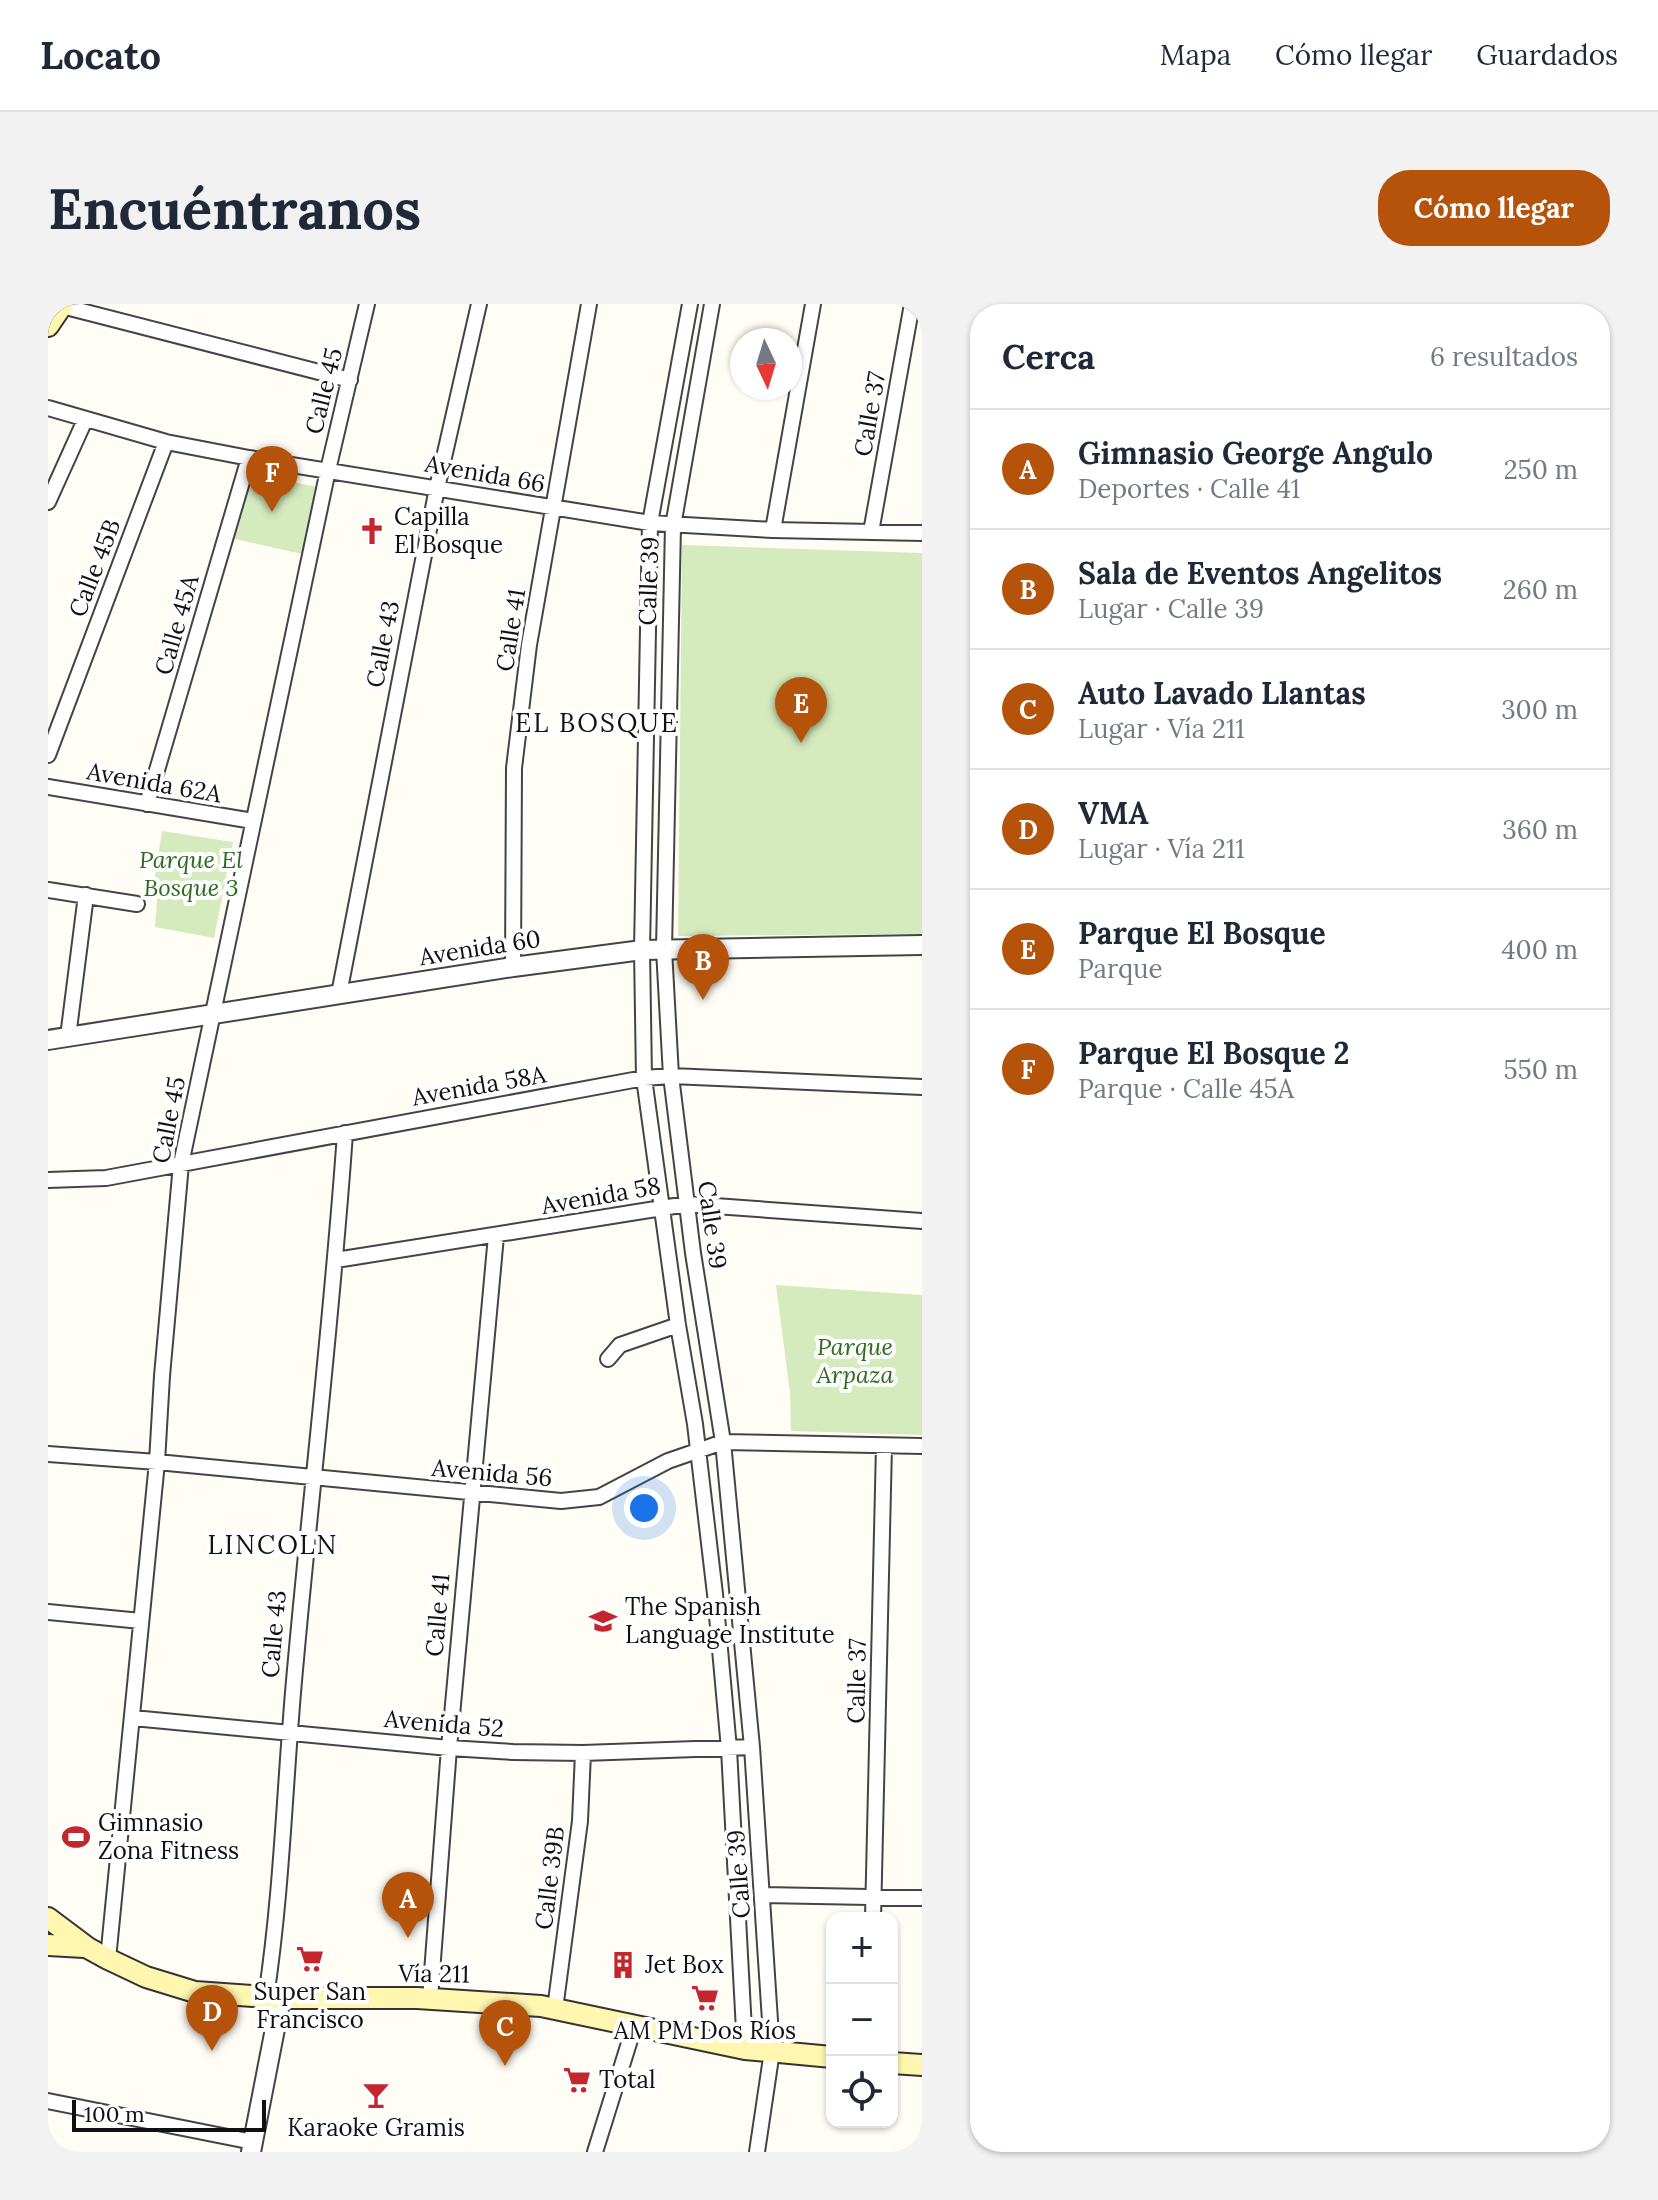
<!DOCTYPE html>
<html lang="es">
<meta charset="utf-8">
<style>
body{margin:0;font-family:Lora,serif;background:#f2f2f3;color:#1f2937}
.controls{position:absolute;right:24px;bottom:24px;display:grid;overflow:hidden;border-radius:16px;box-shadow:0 2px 6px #0004}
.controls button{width:72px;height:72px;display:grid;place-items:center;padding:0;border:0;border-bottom:2px solid #e0e1e3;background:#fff;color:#1f2937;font:40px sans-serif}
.compass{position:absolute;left:682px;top:24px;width:72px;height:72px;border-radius:50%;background:#fff;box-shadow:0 2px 6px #0004;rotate:176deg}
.scale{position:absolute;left:24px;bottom:20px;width:194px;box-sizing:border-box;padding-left:8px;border:4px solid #111;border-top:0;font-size:22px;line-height:28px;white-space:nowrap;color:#111;-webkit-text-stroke:6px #fff;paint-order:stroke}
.you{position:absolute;left:596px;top:1204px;width:28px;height:28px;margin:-20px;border:6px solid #fff;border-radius:50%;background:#1a73e8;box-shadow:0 0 0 12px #1a73e833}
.badge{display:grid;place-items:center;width:52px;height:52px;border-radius:50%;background:#b45309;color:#fff;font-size:26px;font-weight:700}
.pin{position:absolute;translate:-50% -66px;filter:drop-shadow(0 2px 4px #0008)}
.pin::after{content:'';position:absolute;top:42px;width:28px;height:24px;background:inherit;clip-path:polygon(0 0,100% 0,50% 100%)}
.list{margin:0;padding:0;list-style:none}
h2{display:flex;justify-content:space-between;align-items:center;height:104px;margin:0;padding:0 32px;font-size:34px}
h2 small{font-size:26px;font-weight:400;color:#747a83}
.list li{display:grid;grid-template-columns:52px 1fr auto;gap:24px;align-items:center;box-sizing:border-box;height:120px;padding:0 32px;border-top:2px solid #e0e1e3}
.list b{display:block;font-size:30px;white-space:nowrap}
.list p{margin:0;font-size:26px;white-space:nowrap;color:#747a83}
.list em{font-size:26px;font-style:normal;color:#747a83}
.icon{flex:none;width:44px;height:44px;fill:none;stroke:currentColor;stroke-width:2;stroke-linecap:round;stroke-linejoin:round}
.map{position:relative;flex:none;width:874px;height:1848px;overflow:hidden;border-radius:32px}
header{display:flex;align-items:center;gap:48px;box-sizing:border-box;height:112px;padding:0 40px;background:#fff;border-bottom:2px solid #e0e1e3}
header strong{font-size:38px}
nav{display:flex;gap:44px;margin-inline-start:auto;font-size:28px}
.intro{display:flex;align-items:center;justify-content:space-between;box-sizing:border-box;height:192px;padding:0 48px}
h1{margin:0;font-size:56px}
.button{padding:20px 36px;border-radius:32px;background:#b45309;color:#fff;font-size:28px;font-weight:700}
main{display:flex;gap:48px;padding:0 48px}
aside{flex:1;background:#fff;border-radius:32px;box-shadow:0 2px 6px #0004}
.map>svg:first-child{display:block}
</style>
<header>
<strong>Locato</strong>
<nav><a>Mapa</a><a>Cómo llegar</a><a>Guardados</a></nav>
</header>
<div class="intro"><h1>Encuéntranos</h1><a class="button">Cómo llegar</a></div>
<main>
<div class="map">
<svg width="874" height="1848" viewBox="0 0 874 1848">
<rect width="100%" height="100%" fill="#fffdf5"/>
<!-- green -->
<path fill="#d5ebbd" d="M 196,168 L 269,183 L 254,250 L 178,233 Z
M 634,241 L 874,249 L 874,630 L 630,632 Z
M 114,527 L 185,538 L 166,634 L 107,623 L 110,583 L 106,578 Z
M 728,981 L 874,991 L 874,1131 L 743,1127 L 742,1089 Z"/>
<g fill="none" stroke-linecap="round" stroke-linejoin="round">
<!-- minor casing -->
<g stroke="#444" stroke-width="18">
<path id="minor" d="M 642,0 L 602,219 L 594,646 L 596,774 L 630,1021 L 647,1120 L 667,1290 L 681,1445 L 697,1745
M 664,0 L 625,222 L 616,645 L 623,772 L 645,949 L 675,1138 L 704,1443 L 724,1747 L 709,1848
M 14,2 L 302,76
M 0,104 L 118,138 L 201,154 L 602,219 L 725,226 L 874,229
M 0,198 L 37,116
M 725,226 L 765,0
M 823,228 L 864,0
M 0,451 L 118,138
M 0,483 L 205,517
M 99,500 L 201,154
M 0,586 L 89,600
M 465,663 L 466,464 L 481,341 L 541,0
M 291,690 L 389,184 L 431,0
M 20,733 L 38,591
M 0,876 L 58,874 L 596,774 L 623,772 L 874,783
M 288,956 L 639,900 L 874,917
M 560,1055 L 572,1041 L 630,1021
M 0,1150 L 109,1158 L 513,1197 L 551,1193 L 620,1157 L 675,1138 L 874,1142
M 0,1308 L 93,1317
M 85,1414 L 401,1444 L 465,1448 L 535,1449 L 704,1443
M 715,1591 L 874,1594
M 825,1614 L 836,1142
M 60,1655 L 109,1158 L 114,1072 L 133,860 L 280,166 L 319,0
M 218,1693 C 235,1581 237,1467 248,1355 C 264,1179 285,1004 297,829
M 382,1695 L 401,1444 L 448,932
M 507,1705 L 532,1517 L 535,1449
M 0,1797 L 205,1838
M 547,1848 L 586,1723"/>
</g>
<!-- tertiary casing -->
<g stroke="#444" stroke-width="22">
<path id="tertiary" d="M 0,736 L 465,663 L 594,646 L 874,641
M 203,1848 L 233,1694"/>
</g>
<!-- secondary casing -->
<g stroke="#333" stroke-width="24">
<path id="secondary" d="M 0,22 L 15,0
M 0,1614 L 40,1644 L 60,1655 L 98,1673 L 147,1688 L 233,1694 L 369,1694 L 493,1702 L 697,1745 L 784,1753
M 0,1641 L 36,1643
M 844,1759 L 874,1761"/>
</g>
<!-- minor -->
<use href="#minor" stroke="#fff" stroke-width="14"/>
<!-- tertiary -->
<use href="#tertiary" stroke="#fff" stroke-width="18"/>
<!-- secondary -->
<use href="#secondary" stroke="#fff6b0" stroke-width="20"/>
</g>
<!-- icons -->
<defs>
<g id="church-bare" transform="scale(2.16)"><path d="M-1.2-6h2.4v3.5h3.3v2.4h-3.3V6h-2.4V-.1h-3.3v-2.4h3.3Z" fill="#c4262e" stroke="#fff" stroke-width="2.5" paint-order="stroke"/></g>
<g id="school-bare" transform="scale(2.16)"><path d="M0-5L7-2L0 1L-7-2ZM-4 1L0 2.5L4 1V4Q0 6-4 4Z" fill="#c4262e" stroke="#fff" stroke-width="2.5" paint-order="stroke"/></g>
<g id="stadium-bare" transform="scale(2.16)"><path d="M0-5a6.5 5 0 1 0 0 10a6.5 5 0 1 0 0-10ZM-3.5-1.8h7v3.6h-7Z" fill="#c4262e" stroke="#fff" stroke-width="2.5" paint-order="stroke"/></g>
<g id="supermarket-bare" transform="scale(2.16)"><path d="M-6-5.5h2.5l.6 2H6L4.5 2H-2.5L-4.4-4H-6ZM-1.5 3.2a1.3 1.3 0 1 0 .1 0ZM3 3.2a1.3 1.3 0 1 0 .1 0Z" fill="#c4262e" stroke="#fff" stroke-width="2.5" paint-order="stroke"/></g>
<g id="building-bare" transform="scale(2.16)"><path d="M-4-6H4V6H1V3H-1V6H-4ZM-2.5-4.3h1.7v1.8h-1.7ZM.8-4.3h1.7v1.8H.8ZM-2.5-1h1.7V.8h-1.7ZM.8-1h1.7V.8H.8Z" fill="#c4262e" stroke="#fff" stroke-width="2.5" paint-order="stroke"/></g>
<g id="bar-bare" transform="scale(2.16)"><path d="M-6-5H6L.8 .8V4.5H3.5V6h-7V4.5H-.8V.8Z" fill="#c4262e" stroke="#fff" stroke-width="2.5" paint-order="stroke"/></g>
</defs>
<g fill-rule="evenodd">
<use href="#church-bare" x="324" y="227"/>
<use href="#school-bare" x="555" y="1317"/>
<use href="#stadium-bare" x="28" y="1533"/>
<use href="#supermarket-bare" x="262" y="1655"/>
<use href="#building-bare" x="575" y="1661"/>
<use href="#supermarket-bare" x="657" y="1694"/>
<use href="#supermarket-bare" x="529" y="1776"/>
<use href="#bar-bare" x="328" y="1791"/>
</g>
<g text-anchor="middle" stroke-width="8" stroke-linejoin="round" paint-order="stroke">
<!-- street labels -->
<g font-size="24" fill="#111" stroke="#fff">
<text transform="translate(276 87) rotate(-76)" y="8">Calle 45</text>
<text transform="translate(822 110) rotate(-80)" y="8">Calle 37</text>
<text transform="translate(437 170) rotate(10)" y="8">Avenida 66</text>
<text transform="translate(47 264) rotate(-69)" y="8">Calle 45B</text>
<text transform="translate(601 277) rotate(-88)" y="8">Calle 39</text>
<text transform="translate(129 321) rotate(-74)" y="8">Calle 45A</text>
<text transform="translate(463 326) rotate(-81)" y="8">Calle 41</text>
<text transform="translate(335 340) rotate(-79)" y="8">Calle 43</text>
<text transform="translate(106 479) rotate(10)" y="8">Avenida 62A</text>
<text transform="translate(432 644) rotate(-9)" y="8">Avenida 60</text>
<text transform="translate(431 782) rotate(-10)" y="8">Avenida 58A</text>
<text transform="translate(121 816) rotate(-79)" y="8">Calle 45</text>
<text transform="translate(553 892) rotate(-10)" y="8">Avenida 58</text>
<text transform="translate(664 921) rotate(82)" y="8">Calle 39</text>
<text transform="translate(444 1169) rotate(5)" y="8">Avenida 56</text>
<text transform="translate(390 1311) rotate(-85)" y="8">Calle 41</text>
<text transform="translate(226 1330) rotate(-85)" y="8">Calle 43</text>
<text transform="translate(809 1377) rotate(-89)" y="8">Calle 37</text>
<text transform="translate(396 1420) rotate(5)" y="8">Avenida 52</text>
<text transform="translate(691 1570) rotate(-94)" y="8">Calle 39</text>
<text transform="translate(502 1574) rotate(-83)" y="8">Calle 39B</text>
<text transform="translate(386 1670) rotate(1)" y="8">Vía 211</text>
</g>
<!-- poi labels -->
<g font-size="24" fill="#111" stroke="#fff" text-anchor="start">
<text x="346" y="221">Capilla<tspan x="346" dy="28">El Bosque</tspan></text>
<text x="577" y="1311">The Spanish<tspan x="577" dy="28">Language Institute</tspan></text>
<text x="50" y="1527">Gimnasio<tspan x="50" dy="28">Zona Fitness</tspan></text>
<text x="597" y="1669">Jet Box</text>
<text x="262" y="1696" text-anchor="middle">Super San<tspan x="262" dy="28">Francisco</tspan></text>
<text x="657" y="1735" text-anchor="middle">AM PM Dos Ríos</text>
<text x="551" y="1784">Total</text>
<text x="328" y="1832" text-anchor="middle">Karaoke Gramis</text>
</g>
<!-- park labels -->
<g font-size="24" font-style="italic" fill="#2f6b1f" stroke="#fff">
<text x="143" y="564">Parque El<tspan x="143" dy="28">Bosque 3</tspan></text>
<text x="807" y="1051">Parque<tspan x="807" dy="28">Arpaza</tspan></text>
</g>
<!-- neighbourhood labels -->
<g font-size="26" letter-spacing="2" fill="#111" stroke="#fff">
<text x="549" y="428">EL BOSQUE</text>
<text x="225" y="1250">LINCOLN</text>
</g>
</g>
</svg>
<div class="controls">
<button>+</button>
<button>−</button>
<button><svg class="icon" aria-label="locate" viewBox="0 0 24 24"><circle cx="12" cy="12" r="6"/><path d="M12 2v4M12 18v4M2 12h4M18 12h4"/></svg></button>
</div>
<svg class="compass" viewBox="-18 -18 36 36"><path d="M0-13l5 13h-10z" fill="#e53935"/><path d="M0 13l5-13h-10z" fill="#747a83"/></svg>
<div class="scale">100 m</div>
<div class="you"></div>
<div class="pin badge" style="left:360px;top:1634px">A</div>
<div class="pin badge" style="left:655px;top:696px">B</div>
<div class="pin badge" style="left:457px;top:1762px">C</div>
<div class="pin badge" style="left:164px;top:1747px">D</div>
<div class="pin badge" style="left:753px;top:439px">E</div>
<div class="pin badge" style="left:224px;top:208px">F</div>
</div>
<aside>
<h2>Cerca<small>6 resultados</small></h2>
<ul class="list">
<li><span class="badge">A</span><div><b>Gimnasio George Angulo</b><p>Deportes · Calle 41</p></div><em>250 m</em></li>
<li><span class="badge">B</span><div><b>Sala de Eventos Angelitos</b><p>Lugar · Calle 39</p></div><em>260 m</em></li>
<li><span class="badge">C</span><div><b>Auto Lavado Llantas</b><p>Lugar · Vía 211</p></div><em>300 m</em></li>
<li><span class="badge">D</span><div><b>VMA</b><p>Lugar · Vía 211</p></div><em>360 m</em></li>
<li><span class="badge">E</span><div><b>Parque El Bosque</b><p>Parque</p></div><em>400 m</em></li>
<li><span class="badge">F</span><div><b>Parque El Bosque 2</b><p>Parque · Calle 45A</p></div><em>550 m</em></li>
</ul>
</aside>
</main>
